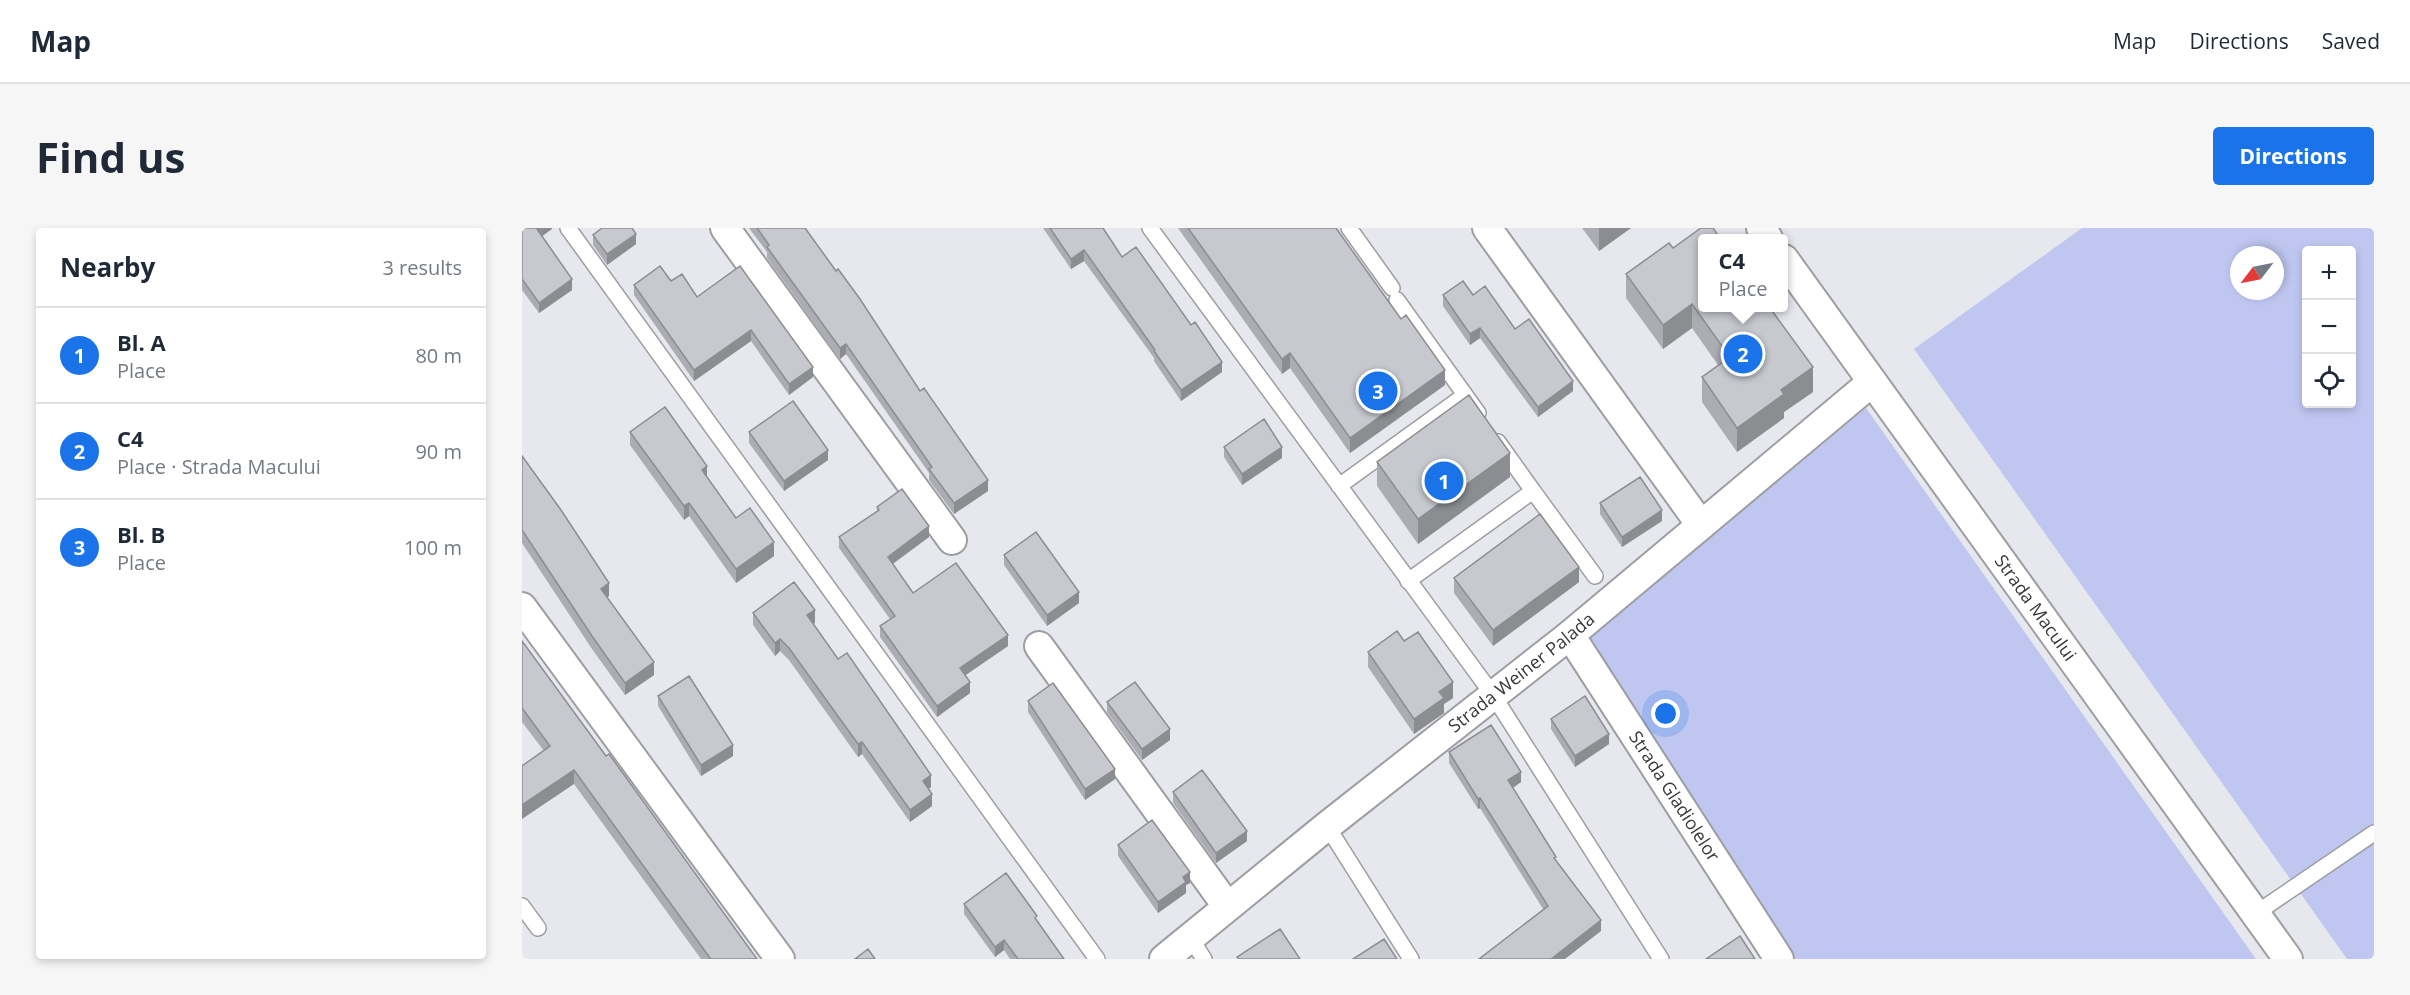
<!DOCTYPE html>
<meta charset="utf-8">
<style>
body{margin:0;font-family:"Open Sans",sans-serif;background:#f6f6f7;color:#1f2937}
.controls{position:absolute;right:18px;top:18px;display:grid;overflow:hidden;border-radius:6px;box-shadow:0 3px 9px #0003}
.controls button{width:54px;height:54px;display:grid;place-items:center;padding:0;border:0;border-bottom:2px solid #e0e1e3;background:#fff;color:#1f2937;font:30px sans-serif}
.compass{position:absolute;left:1708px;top:18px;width:54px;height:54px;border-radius:50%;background:#fff;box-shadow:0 3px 9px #0003;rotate:238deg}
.you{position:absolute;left:1144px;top:486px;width:21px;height:21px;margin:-15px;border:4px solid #fff;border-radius:50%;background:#1a73e8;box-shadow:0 0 0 9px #1a73e833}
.badge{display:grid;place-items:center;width:39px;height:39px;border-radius:50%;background:#1a73e8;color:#fff;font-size:20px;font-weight:700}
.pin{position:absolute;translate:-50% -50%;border:3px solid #fff;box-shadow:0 2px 6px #0006}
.popup{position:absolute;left:1176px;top:6px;width:90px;height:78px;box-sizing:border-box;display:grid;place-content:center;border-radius:6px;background:#fff;filter:drop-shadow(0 2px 4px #0005);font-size:20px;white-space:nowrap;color:#747a83}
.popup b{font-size:22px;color:#1f2937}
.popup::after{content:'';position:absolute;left:50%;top:100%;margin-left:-12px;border:12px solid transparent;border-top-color:#fff}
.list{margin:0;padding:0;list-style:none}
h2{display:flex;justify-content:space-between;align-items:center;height:78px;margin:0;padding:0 24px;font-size:26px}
h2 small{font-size:20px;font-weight:400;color:#747a83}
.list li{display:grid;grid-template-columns:39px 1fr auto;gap:18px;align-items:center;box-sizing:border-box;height:96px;padding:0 24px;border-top:2px solid #e0e1e3}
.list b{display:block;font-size:22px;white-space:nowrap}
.list p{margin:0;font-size:20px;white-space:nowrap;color:#747a83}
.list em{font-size:20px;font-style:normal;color:#747a83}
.icon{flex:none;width:33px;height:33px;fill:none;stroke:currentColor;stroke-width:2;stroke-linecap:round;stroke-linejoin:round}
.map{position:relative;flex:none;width:1852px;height:731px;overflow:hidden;border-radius:6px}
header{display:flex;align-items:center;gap:36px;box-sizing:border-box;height:84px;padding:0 30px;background:#fff;border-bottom:2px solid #e0e1e3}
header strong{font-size:28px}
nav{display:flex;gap:33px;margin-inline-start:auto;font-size:21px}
.intro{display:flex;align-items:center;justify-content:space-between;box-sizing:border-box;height:144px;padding:0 36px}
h1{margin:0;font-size:42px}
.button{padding:15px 27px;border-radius:6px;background:#1a73e8;color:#fff;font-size:21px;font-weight:700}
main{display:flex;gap:36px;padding:0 36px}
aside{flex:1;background:#fff;border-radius:6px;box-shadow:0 3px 9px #0003}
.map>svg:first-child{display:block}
</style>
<header>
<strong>Map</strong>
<nav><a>Map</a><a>Directions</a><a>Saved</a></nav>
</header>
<div class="intro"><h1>Find us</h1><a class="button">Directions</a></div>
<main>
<aside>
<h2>Nearby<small>3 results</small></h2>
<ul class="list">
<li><span class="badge">1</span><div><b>Bl. A</b><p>Place</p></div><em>80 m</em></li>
<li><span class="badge">2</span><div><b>C4</b><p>Place · Strada Macului</p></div><em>90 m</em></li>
<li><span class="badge">3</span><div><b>Bl. B</b><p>Place</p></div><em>100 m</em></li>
</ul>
</aside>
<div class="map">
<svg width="1852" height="731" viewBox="0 0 1852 731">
<rect width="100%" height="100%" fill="#e7e8ee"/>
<!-- grass -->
<path fill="#bfc7f1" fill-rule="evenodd" d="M 1560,0 L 1852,0 L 1852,731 L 1825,731 L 1392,121 ZM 1784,22 L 1830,22 L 1830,176 L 1784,176 ZM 1717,27 L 1753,27 L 1753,63 L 1717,63 Z
M 1344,180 L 1734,731 L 1267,731 L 1064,411 Z"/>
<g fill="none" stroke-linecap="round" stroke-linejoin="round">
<!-- lane casing -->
<g stroke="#9d9ea3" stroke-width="18">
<path id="lane" d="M 46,0 L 575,731
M 628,0 L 971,467 L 1139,731
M 827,0 L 870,60
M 875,72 L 956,185
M 817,258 L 943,167
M 1011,263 L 1073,348
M 886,353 L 1011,263 L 976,214
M 805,598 L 889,731
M 0,678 L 16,700
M 1733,686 L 1852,605
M 668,709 L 682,731"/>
</g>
<!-- street casing -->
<g stroke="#9d9ea3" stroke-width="32">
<g id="street">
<path d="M 203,0 L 430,312"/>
<path d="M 965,0 L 1179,297"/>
<path d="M 1239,0 L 1246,10"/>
<path id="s1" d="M 1262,31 L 1766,731"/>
<path d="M 0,379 L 258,731"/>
<path id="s2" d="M 1048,407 L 1257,731"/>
<path d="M 517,418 L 705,678"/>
<path id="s3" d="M 642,731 L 805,598 L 1048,407 L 1350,154"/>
</g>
</g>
<!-- lane -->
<use href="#lane" stroke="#fff" stroke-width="15"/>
<!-- street -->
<use href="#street" stroke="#fff" stroke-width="28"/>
</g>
<!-- wall -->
<path fill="#acadb2" d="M 0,0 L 30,0 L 20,8 L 50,62 L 17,85 L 0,62 Z
M 227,0 L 283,0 L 466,263 L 432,286 L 407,252 L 407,245 L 324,126 L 318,131 L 245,30 L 245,24 Z
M 521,0 L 581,0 L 600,29 L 700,144 L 659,173 L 632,133 L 632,130 L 562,33 L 549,41 Z
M 656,0 L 814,0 L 923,157 L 828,225 L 768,140 L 760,146 Z
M 1060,0 L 1109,0 L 1077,23 Z
M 71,7 L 114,16 L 85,37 L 71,17 Z
M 1151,20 L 1291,164 L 1262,184 L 1262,190 L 1215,224 L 1180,174 L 1180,149 L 1196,137 L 1170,100 L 1141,121 L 1104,70 L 1104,46 Z
M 218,38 L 291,149 L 267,167 L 229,113 L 172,153 L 112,67 L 112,57 L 149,53 L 175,69 Z
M 921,67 L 951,67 L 1051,163 L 1016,189 L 958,110 L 948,117 L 921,78 Z
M 108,204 L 185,250 L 214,290 L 252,328 L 214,355 L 167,288 L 162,292 L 108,217 Z
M 227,204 L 306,232 L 262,263 L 227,215 Z
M 702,219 L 760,230 L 720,257 L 702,229 Z
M 0,228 L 87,368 L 85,369 L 132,447 L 103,467 L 70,421 L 0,315 Z
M 855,234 L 988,249 L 896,316 L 855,258 Z
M 1078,275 L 1140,293 L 1100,319 L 1078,286 Z
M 355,279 L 407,309 L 371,336 L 391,365 L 486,418 L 443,447 L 448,465 L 415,489 L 358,409 L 358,398 L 368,391 L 317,320 L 317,309 L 355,283 Z
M 482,327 L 557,375 L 525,398 L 482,337 Z
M 932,350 L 1057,354 L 971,418 L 932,365 Z
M 231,385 L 293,395 L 291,396 L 409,559 L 406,561 L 410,578 L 388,594 L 340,526 L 336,529 L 267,432 L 258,423 L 253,428 L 231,397 Z
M 0,413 L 84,528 L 235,731 L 179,731 L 52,556 L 22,523 L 0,494 Z
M 882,413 L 931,470 L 922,476 L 922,485 L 892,506 L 846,439 L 846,424 Z
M 136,468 L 211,528 L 179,548 L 136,478 Z
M 506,473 L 593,551 L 563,572 L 506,484 Z
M 585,474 L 648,512 L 620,532 L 585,484 Z
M 1029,491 L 1087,516 L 1053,539 L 1029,501 Z
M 927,524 L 999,554 L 991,560 L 1034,633 L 1079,703 L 1021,681 L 958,580 L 956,581 L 927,535 Z
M 651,564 L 725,613 L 694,635 L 651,575 Z
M 596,617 L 668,655 L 664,657 L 664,665 L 636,685 L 596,628 Z
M 442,676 L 515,693 L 542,731 L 488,731 L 482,722 L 473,729 L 442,686 Z"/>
<!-- shaded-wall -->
<path fill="#8c8d91" d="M 16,0 L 30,0 L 30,1 L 15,12 L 15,1 Z
M 1077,0 L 1109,0 L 1077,23 Z
M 114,6 L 114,16 L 85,37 L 85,26 Z
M 562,22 L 562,33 L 549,41 L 549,31 Z
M 50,51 L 50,62 L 17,85 L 17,75 Z
M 1170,76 L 1170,100 L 1141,121 L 1141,97 Z
M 958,100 L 958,110 L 948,117 L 948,106 Z
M 229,102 L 229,113 L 172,153 L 172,142 Z
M 324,116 L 324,126 L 318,131 L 318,120 Z
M 768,125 L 768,140 L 760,146 L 760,131 Z
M 700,134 L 700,144 L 659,173 L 659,162 Z
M 291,139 L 291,149 L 267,167 L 267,156 Z
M 1291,139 L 1291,164 L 1262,184 L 1262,190 L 1215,224 L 1215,200 L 1259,162 Z
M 923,142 L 923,157 L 828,225 L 828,210 Z
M 1051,153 L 1051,163 L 1016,189 L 1016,179 Z
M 760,219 L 760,230 L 720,257 L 720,246 Z
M 306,222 L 306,232 L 262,263 L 262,253 Z
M 988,225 L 988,249 L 896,316 L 896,291 Z
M 185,238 L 185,252 L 180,242 Z
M 466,252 L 466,263 L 432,286 L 432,275 Z
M 167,275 L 167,288 L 162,292 L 162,278 Z
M 1140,282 L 1140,293 L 1100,319 L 1100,309 Z
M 407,298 L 407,309 L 366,339 L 366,329 Z
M 252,314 L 252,328 L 214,355 L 214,341 Z
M 1057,339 L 1057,354 L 971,418 L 971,402 Z
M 87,355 L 87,368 L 79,373 L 79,361 Z
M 557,364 L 557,375 L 525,398 L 525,387 Z
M 293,382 L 293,395 L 285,400 L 285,387 Z
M 486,407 L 486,418 L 438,451 L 438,440 Z
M 258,411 L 258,423 L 253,428 L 253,415 Z
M 132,434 L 132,447 L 103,467 L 103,455 Z
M 448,454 L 448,465 L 415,489 L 415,478 Z
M 931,454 L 931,470 L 922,476 L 922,485 L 892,506 L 892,491 L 917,464 Z
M 648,501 L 648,512 L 620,532 L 620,521 Z
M 1087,506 L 1087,516 L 1053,539 L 1053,528 Z
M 340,514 L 340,526 L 336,529 L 336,516 Z
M 211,517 L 211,528 L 179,548 L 179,537 Z
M 593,541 L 593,551 L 563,572 L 563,561 Z
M 52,542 L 52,556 L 0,591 L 0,577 Z
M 999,544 L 999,554 L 986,563 L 986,552 Z
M 409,547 L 409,559 L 401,565 L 401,553 Z
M 410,566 L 410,578 L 388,594 L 388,582 Z
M 958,570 L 958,580 L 956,581 L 956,571 Z
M 725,603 L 725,613 L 694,635 L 694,625 Z
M 668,644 L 668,655 L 664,657 L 664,665 L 636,685 L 636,674 L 661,649 Z
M 1079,692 L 1079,703 L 1043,731 L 1029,731 Z
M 482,712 L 482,722 L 473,729 L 473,719 Z"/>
<!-- building -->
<path fill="#c8c9cf" stroke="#8c8d91" stroke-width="1.5" d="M 0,0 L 16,0 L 15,1 L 50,51 L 17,75 L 0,51 Z
M 80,0 L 110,0 L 114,6 L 85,26 L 71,7 Z
M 235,0 L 283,0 L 314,43 L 316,41 L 338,71 L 398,163 L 402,160 L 466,252 L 432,275 L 407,241 L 410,239 L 324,116 L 318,120 L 245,19 L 247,17 Z
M 528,0 L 581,0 L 600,29 L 614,19 L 669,97 L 673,94 L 700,134 L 659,162 L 632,123 L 633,122 L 562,22 L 549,31 Z
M 666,0 L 814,0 L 879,91 L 884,87 L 923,142 L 828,210 L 768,125 L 760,131 Z
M 1179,0 L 1191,0 L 1198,10 L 1180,10 L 1180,80 L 1248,80 L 1291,139 L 1259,162 L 1262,166 L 1215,200 L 1180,149 L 1208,129 L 1170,76 L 1141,97 L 1104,46 L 1147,15 L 1151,20 Z
M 138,38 L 149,53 L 160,46 L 175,69 L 218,38 L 291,139 L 267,156 L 229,102 L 172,142 L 112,57 Z
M 941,53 L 951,67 L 963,58 L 993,101 L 1007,91 L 1051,153 L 1016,179 L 958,100 L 948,106 L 921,67 Z
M 947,167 L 988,225 L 896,291 L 855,234 Z
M 271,173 L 306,222 L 262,253 L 227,204 Z
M 143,179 L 185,238 L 180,242 L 214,290 L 228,280 L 252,314 L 214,341 L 167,275 L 162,278 L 108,204 Z
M 742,191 L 760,219 L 720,246 L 702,219 Z
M 0,228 L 39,282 L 87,355 L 79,361 L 132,434 L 103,455 L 70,408 L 0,302 Z
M 1118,249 L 1140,282 L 1100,309 L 1078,275 Z
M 380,261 L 407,298 L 366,329 L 391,365 L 434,335 L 486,407 L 438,440 L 448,454 L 415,478 L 358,398 L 373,388 L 317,309 L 357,282 L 355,279 Z
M 1018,286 L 1057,339 L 971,402 L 932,350 Z
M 514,304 L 557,364 L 525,387 L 482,327 Z
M 272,354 L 293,382 L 285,387 L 316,431 L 325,425 L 409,547 L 401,553 L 410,566 L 388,582 L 340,514 L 336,516 L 267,420 L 258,411 L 253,415 L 231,385 Z
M 875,403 L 882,413 L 896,404 L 931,454 L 917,464 L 922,470 L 892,491 L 846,424 Z
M 0,413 L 84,528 L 87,526 L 235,731 L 187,731 L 188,730 L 52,542 L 0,577 L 0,538 L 28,518 L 0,480 Z
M 167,448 L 211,517 L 179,537 L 136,468 Z
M 613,454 L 648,501 L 620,521 L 585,474 Z
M 531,455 L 593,541 L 563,561 L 506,473 Z
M 1063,468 L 1087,506 L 1053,528 L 1029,491 Z
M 969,497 L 999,544 L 986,552 L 1034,629 L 1032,630 L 1079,692 L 1029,731 L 957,731 L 1026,678 L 958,570 L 956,571 L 927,524 Z
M 680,542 L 725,603 L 694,625 L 651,564 Z
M 630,592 L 668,644 L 661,649 L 664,654 L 636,674 L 596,617 Z
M 484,645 L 515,688 L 513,690 L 542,731 L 496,731 L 482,712 L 473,719 L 442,676 Z
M 758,701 L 778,731 L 717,731 L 715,729 Z
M 1218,708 L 1233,731 L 1184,731 Z
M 862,711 L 875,731 L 831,731 Z
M 346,721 L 353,731 L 333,731 Z"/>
<g text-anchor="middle" stroke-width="4.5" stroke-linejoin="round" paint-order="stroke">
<!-- street labels -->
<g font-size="18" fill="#37383a" stroke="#fff">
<text dy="6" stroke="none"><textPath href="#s1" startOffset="430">Strada Macului</textPath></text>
<text dy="6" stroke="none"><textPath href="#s3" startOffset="458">Strada Weiner Palada</textPath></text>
<text dy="6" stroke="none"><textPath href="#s2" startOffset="192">Strada Gladiolelor</textPath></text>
</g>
</g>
</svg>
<div class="controls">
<button>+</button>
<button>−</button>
<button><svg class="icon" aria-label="locate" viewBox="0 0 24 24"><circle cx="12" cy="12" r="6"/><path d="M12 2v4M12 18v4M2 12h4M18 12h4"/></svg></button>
</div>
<svg class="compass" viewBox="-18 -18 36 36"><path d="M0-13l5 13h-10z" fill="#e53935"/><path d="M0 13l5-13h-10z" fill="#747a83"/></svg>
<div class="you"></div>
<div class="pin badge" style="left:922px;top:253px">1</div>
<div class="pin badge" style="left:1221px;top:126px">2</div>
<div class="popup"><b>C4</b>Place</div>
<div class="pin badge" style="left:856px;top:163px">3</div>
</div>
</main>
